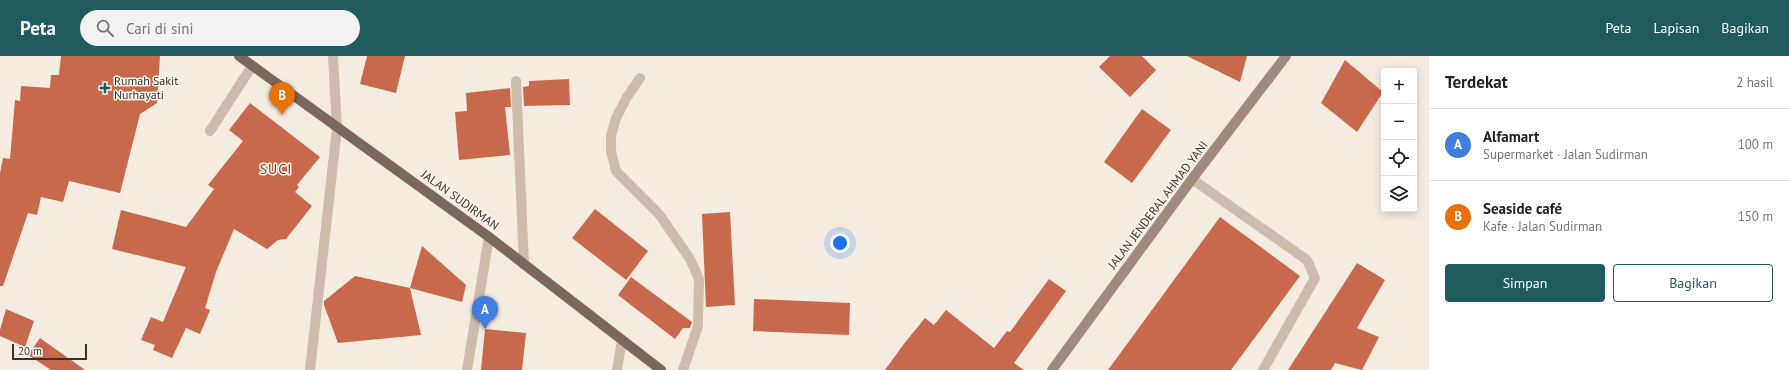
<!DOCTYPE html>
<html lang="id">
<meta charset="utf-8">
<style>
body{margin:0;font-family:"PT Sans",sans-serif;background:#f2f2f2;color:#222}
.controls{position:absolute;right:12px;top:12px;display:grid;overflow:hidden;border-radius:4px;box-shadow:0 2px 10px #0003}
.controls button{width:36px;height:36px;display:grid;place-items:center;padding:0;border:0;border-bottom:1px solid #e0e0e0;background:#fff;color:#222;font:20px sans-serif}
.scale{position:absolute;left:12px;bottom:10px;width:75px;box-sizing:border-box;padding-left:4px;border:2px solid #3b302b;border-top:0;font-size:11px;line-height:14px;white-space:nowrap;color:#3b302b;-webkit-text-stroke:3px #fbf5ee;paint-order:stroke}
.you{position:absolute;left:840px;top:187px;width:14px;height:14px;margin:-10px;border:3px solid #fff;border-radius:50%;background:#1a73e8;box-shadow:0 0 0 6px #1a73e833}
.badge{display:grid;place-items:center;width:26px;height:26px;border-radius:50%;background:#1f5a5e;color:#fff;font-size:13px;font-weight:700}
.pin{position:absolute;translate:-50% -33px;filter:drop-shadow(0 1px 2px #0008)}
.pin::after{content:'';position:absolute;top:21px;width:14px;height:12px;background:inherit;clip-path:polygon(0 0,100% 0,50% 100%)}
.list{margin:0;padding:0;list-style:none}
h2{display:flex;justify-content:space-between;align-items:center;height:52px;margin:0;padding:0 16px;font-size:17px}
h2 small{font-size:13px;font-weight:400;color:#767676}
.list li{display:grid;grid-template-columns:26px 1fr auto;gap:12px;align-items:center;box-sizing:border-box;height:72px;padding:0 16px;border-top:1px solid #e0e0e0}
.list b{display:block;font-size:15px;white-space:nowrap}
.list p{margin:0;font-size:13px;white-space:nowrap;color:#767676}
.list em{font-size:13px;font-style:normal;color:#767676}
.actions{display:flex;gap:8px;padding:12px 16px}
.actions a{flex:1;padding:9px 0;border:1px solid #1f5a5e;border-radius:4px;text-align:center;font-size:14px;color:#1f5a5e}
.actions .main{background:#1f5a5e;color:#fff}
.icon{flex:none;width:22px;height:22px;fill:none;stroke:currentColor;stroke-width:2;stroke-linecap:round;stroke-linejoin:round}
.map{position:relative;flex:none;width:1429px;height:314px;overflow:hidden}
header{display:flex;align-items:center;gap:24px;box-sizing:border-box;height:56px;padding:0 20px;background:#1f5a5e;color:#fff}
header strong{font-size:19px}
nav{display:flex;gap:22px;margin-inline-start:auto;font-size:14px}
.search{width:280px;height:36px;background:#f2f2f2;display:flex;align-items:center;gap:10px;box-sizing:border-box;padding:0 14px;border-radius:22px;color:#767676;font-size:15px}
main{display:flex}
aside{flex:1;background:#fff}
.map>svg:first-child{display:block}
</style>
<header>
<strong>Peta</strong>
<div class="search"><svg class="icon" aria-label="search" viewBox="0 0 24 24"><circle cx="10" cy="10" r="6"/><path d="M15 15l6 6"/></svg>Cari di sini</div>
<nav><a>Peta</a><a>Lapisan</a><a>Bagikan</a></nav>
</header>
<main>
<div class="map">
<svg width="1429" height="314" viewBox="0 0 1429 314">
<rect width="100%" height="100%" fill="#f4ebe1"/>
<!-- building -->
<path fill="#c8694b" d="M 61,0 L 160,0 L 157,47 L 140,58 L 120,137 L 69,125 L 63,146 L 41,141 L 37,159 L 28,157 L 3,230 L 0,230 L 0,117 L 3,102 L 10,103 L 15,44 L 20,45 L 21,30 L 50,32 L 51,19 L 59,19 Z
M 367,0 L 405,0 L 396,37 L 360,28 Z
M 1110,0 L 1142,0 L 1156,14 L 1130,41 L 1099,11 Z
M 1187,0 L 1247,0 L 1240,26 Z
M 1345,4 L 1383,36 L 1357,76 L 1321,47 Z
M 569,23 L 570,49 L 524,50 L 523,31 L 529,30 L 529,25 Z
M 510,32 L 511,51 L 505,51 L 510,99 L 459,104 L 455,56 L 467,55 L 466,37 Z
M 250,47 L 320,101 L 297,129 L 299,131 L 295,136 L 312,150 L 286,183 L 278,184 L 267,193 L 234,173 L 216,216 L 205,252 L 210,254 L 200,278 L 186,272 L 172,302 L 153,294 L 155,289 L 141,284 L 151,261 L 163,266 L 186,211 L 112,193 L 121,154 L 186,171 L 214,133 L 208,129 L 243,85 L 229,74 Z
M 1142,53 L 1171,74 L 1132,127 L 1104,106 Z
M 595,153 L 648,195 L 626,224 L 572,182 Z
M 730,156 L 735,249 L 706,251 L 702,158 Z
M 1220,161 L 1300,220 L 1231,314 L 1108,314 Z
M 422,190 L 466,229 L 462,246 L 410,232 Z
M 1357,207 L 1385,224 L 1357,272 L 1379,281 L 1362,314 L 1335,307 L 1331,314 L 1288,314 Z
M 355,220 L 410,232 L 421,279 L 338,287 L 324,249 L 324,245 Z
M 631,221 L 692,266 L 690,272 L 683,272 L 675,283 L 618,239 Z
M 1049,223 L 1066,235 L 1014,307 L 1024,314 L 885,314 L 903,289 L 925,262 L 934,269 L 946,254 L 994,292 L 1007,275 L 1010,276 Z
M 754,243 L 850,247 L 849,279 L 753,275 Z
M 6,253 L 34,265 L 25,291 L 0,280 L 0,274 Z
M 485,273 L 526,277 L 522,314 L 481,314 Z
M 40,282 L 85,314 L 51,314 L 28,299 Z"/>
<g fill="none" stroke-linecap="round" stroke-linejoin="round">
<!-- lane -->
<path stroke="#cdbbac" stroke-width="10" d="M 640,22 L 627,41 L 616,62 L 611,80 L 611,95 L 616,115 L 659,158 L 690,203 L 699,223 L 698,270 L 683,314"/>
<!-- street -->
<path stroke="#cdbbac" stroke-width="10" d="M 516,25 L 524,209
M 210,75 L 252,10
M 1192,123 L 1307,204 L 1315,222 L 1263,314
M 310,314 L 337,72 L 333,0
M 467,314 L 489,181
M 617,314 L 622,284"/>
<!-- secondary -->
<path stroke="#a18a7d" stroke-width="10" d="M 1052,314 L 1192,123 L 1286,0"/>
<!-- primary -->
<path stroke="#7d675c" stroke-width="10" d="M 239,0 L 489,181 L 661,314"/>
</g>
<!-- markers -->
<path fill="#1f5a5e" stroke="#fbf5ee" stroke-width="1.5" d="M103 26h4v4h4v4h-4v4h-4v-4h-4v-4h4z"/>
<g text-anchor="middle" stroke-width="3" stroke-linejoin="round" paint-order="stroke">
<!-- poi labels -->
<g font-size="12" fill="#3b302b" stroke="#fbf5ee" text-anchor="start">
<text x="114" y="29">Rumah Sakit<tspan x="114" dy="14">Nurhayati</tspan></text>
</g>
<!-- street labels -->
<g font-size="12" fill="#3b302b" stroke="#fbf5ee">
<text transform="translate(460 144) rotate(36)" y="4">JALAN SUDIRMAN</text>
<text transform="translate(1158 149) rotate(-53)" y="4">JALAN JENDERAL AHMAD YANI</text>
</g>
<!-- quarter labels -->
<g font-size="14" letter-spacing="1" fill="#8c3b22" stroke="#fbf5ee">
<text x="276" y="118">SUCI</text>
</g>
</g>
</svg>
<div class="controls">
<button>+</button>
<button>−</button>
<button><svg class="icon" aria-label="locate" viewBox="0 0 24 24"><circle cx="12" cy="12" r="6"/><path d="M12 2v4M12 18v4M2 12h4M18 12h4"/></svg></button>
<button><svg class="icon" aria-label="layers" viewBox="0 0 24 24"><path d="M12 4l9 5-9 5-9-5zM3 14l9 5 9-5"/></svg></button>
</div>
<div class="scale">20 m</div>
<div class="you"></div>
<div class="pin badge" style="left:485px;top:273px;background:#3f7fe0">A</div>
<div class="pin badge" style="left:282px;top:59px;background:#e8710a">B</div>
</div>
<aside>
<h2>Terdekat<small>2 hasil</small></h2>
<ul class="list">
<li><span class="badge" style="background:#3f7fe0">A</span><div><b>Alfamart</b><p>Supermarket · Jalan Sudirman</p></div><em>100 m</em></li>
<li><span class="badge" style="background:#e8710a">B</span><div><b>Seaside café</b><p>Kafe · Jalan Sudirman</p></div><em>150 m</em></li>
</ul>
<div class="actions"><a class="main">Simpan</a><a>Bagikan</a></div>
</aside>
</main>
